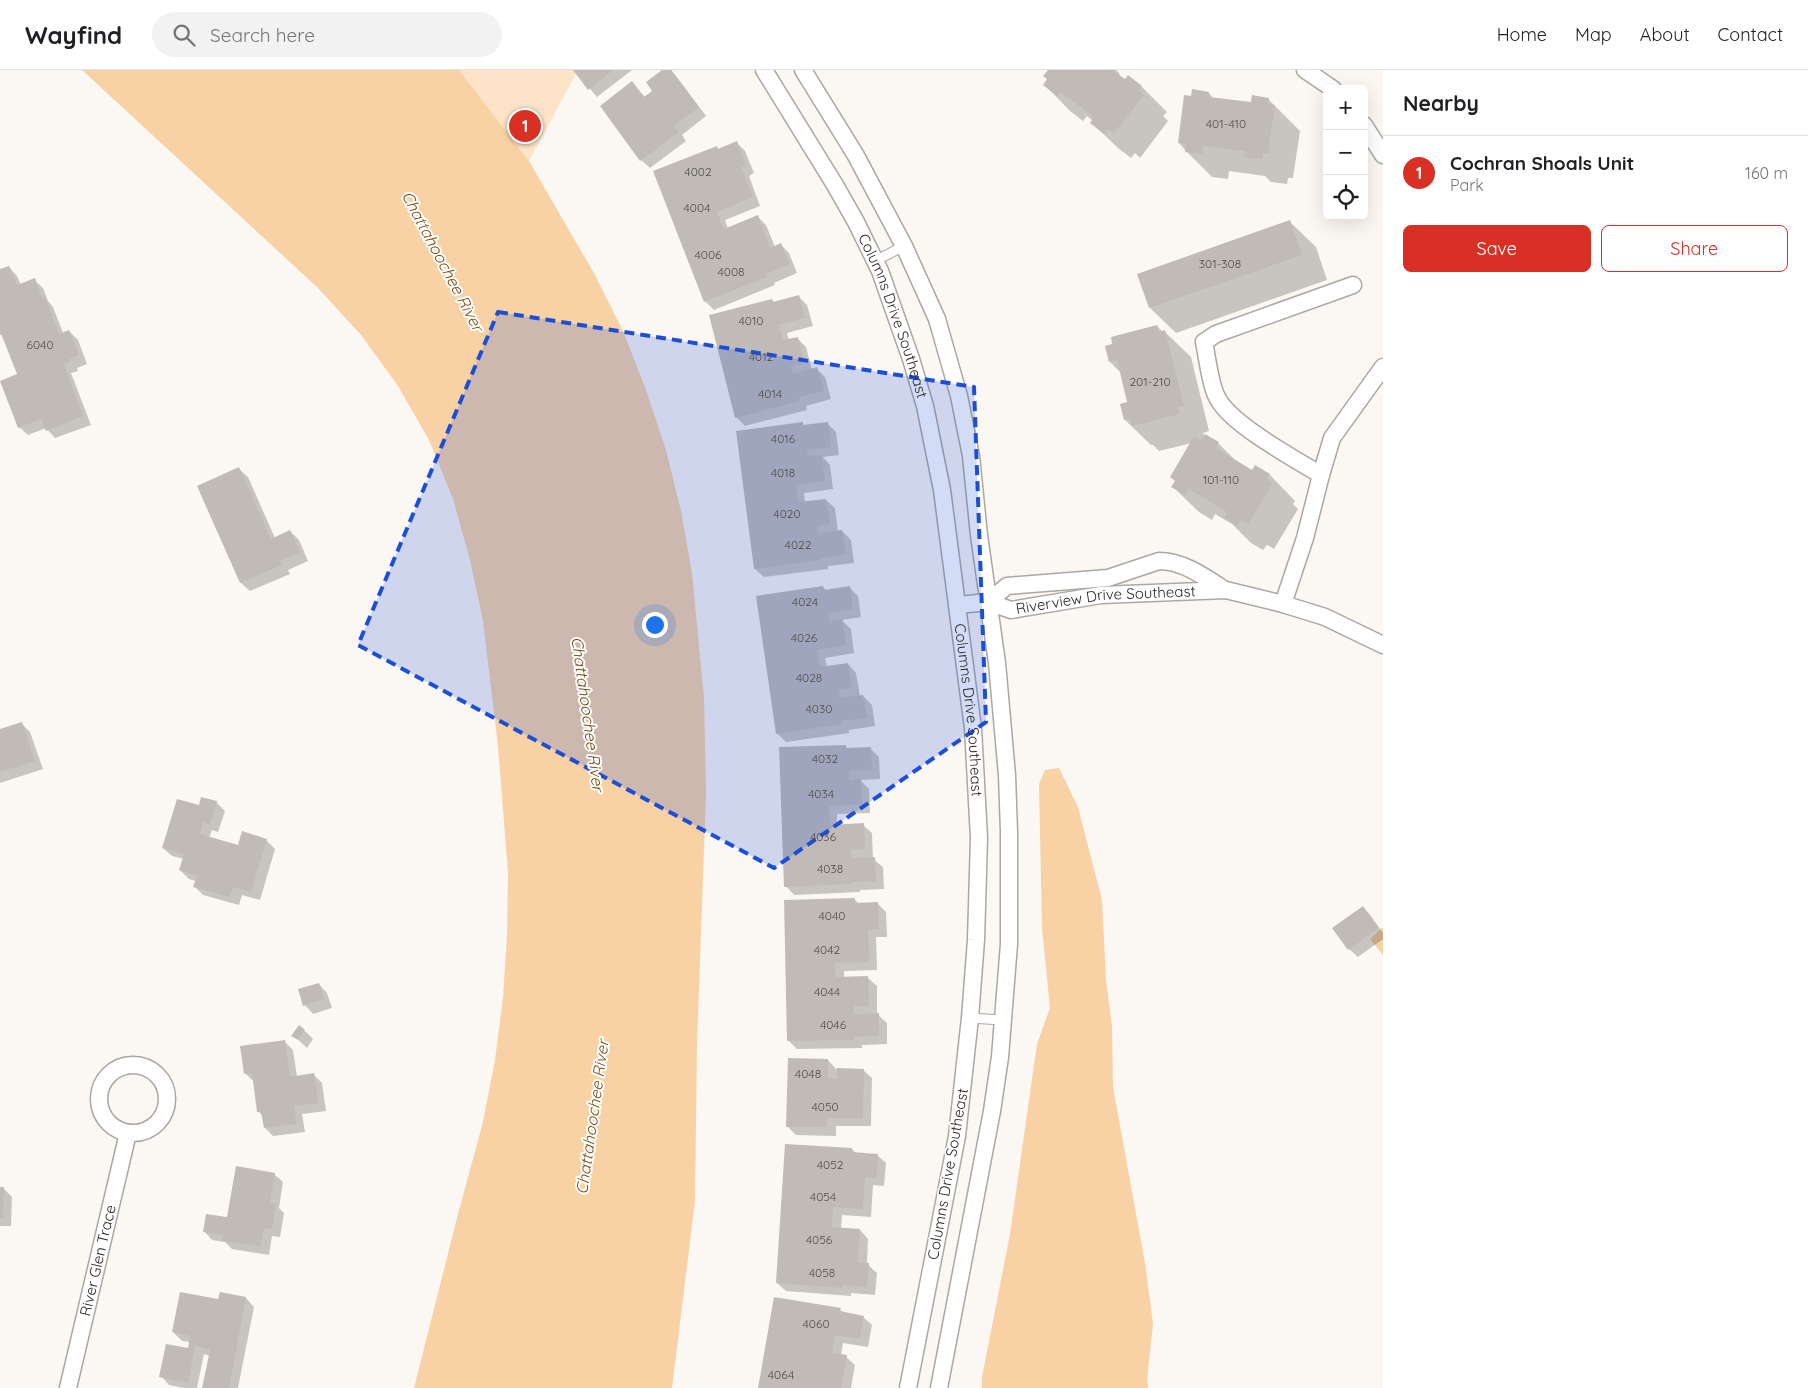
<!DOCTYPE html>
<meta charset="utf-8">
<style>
body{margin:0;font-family:Quicksand,sans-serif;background:#f2f2f2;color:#202124}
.controls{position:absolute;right:15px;top:15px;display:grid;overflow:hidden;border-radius:8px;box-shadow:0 5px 20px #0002}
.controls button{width:45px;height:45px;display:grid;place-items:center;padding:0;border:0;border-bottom:1px solid #e0e0e0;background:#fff;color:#202124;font:25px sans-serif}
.you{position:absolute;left:654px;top:554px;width:18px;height:18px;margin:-12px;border:4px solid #fff;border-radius:50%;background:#1a73e8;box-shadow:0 0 0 8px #1a73e833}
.badge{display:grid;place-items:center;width:32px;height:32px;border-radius:50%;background:#d93025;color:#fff;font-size:16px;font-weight:700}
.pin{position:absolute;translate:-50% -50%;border:2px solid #fff;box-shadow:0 1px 5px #0006}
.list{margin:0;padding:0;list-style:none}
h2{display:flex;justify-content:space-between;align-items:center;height:65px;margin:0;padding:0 20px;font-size:21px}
h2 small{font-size:16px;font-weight:400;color:#757577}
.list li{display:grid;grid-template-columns:32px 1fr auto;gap:15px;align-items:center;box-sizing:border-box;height:75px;padding:0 20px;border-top:1px solid #e0e0e0}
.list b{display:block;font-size:19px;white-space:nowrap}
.list p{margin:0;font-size:16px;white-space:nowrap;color:#757577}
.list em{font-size:16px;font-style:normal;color:#757577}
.actions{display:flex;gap:10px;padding:15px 20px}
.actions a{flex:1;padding:11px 0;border:1px solid #d93025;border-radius:8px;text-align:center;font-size:18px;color:#d93025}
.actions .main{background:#d93025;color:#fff}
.icon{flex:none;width:28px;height:28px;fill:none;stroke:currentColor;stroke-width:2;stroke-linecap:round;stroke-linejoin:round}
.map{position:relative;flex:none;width:1383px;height:1318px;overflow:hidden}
header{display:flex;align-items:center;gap:30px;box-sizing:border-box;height:70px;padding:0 25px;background:#fff;border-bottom:1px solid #e0e0e0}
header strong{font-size:24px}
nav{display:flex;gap:28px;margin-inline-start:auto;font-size:18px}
.search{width:350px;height:45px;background:#f2f2f2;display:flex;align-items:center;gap:12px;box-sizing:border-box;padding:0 18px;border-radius:28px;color:#757577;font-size:19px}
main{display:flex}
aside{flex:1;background:#fff}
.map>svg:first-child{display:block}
</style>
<header>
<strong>Wayfind</strong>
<div class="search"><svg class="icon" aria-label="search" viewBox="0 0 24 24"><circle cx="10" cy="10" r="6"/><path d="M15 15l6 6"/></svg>Search here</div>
<nav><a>Home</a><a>Map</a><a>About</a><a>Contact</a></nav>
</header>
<main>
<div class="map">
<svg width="1383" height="1318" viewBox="0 0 1383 1318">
<rect width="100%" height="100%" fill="#fbf7f2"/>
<!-- green -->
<path fill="#fde4c8" d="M 459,0 L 578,0 L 529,91 Z"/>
<!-- water -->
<path fill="#f8d2a5" d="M 82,0 L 459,0 L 529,91 L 595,205 L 623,261 L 646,320 L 666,380 L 681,441 L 692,503 L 704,628 L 706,723 L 697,975 L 695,1131 L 672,1318 L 414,1318 L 458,1144 L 483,1052 L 495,990 L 503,928 L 507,865 L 508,802 L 498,676 L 483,551 L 470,490 L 453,429 L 429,370 L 398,316 L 361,265 L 318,218 Z
M 1059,698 L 1078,737 L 1102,830 L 1106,910 L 1112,956 L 1113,1017 L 1145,1193 L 1153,1254 L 1147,1309 L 1148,1318 L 982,1318 L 982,1307 L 1010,1164 L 1037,974 L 1050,938 L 1042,858 L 1039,714 L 1045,700 Z
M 1383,857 L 1383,885 L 1370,869 Z"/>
<!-- shadow -->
<path fill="#0003" d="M 574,0 L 632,0 L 597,27 Z
M 664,0 L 671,0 L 676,6 L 706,46 L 682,65 L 686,71 L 650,98 L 641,90 L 632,13 L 645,27 L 654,21 Z
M 1050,0 L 1116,0 L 1120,4 L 1118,6 L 1141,16 L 1167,42 L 1163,46 L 1168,51 L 1140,88 L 1135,83 L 1131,88 L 1118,78 L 1092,53 L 1093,51 L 1087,46 L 1083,51 L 1070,41 L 1045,15 L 1049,10 Z
M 1209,23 L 1214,29 L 1252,34 L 1268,29 L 1300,61 L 1293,108 L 1288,108 L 1287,114 L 1271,112 L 1265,106 L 1229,101 L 1228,109 L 1212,107 L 1186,81 L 1179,73 L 1192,27 Z
M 737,73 L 745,81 L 754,103 L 749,106 L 760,136 L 725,150 L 728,159 L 758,147 L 766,155 L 775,177 L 781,175 L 789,183 L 797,203 L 774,213 L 775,215 L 714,240 L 705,231 L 716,77 L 719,80 Z
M 1290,152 L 1316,177 L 1327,210 L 1176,263 L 1150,238 L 1139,205 Z
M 9,197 L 17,206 L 21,215 L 34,210 L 43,218 L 48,231 L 53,237 L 63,263 L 69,261 L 78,270 L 87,294 L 77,298 L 78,301 L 71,303 L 91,355 L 55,368 L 46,358 L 28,365 L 19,357 L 18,305 L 3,264 L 0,265 L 0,201 Z
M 798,226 L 807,235 L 813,256 L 787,263 L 789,270 L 797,268 L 806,277 L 812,300 L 817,299 L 825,307 L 831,329 L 806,336 L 807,340 L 745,356 L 736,347 L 772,230 L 775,233 Z
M 1157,256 L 1163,262 L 1165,262 L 1191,287 L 1209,361 L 1203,363 L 1204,365 L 1218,373 L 1238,393 L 1252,402 L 1255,397 L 1270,405 L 1295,431 L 1293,434 L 1298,439 L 1274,479 L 1267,475 L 1263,480 L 1251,473 L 1232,454 L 1215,444 L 1212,450 L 1199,442 L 1173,417 L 1192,373 L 1159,381 L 1153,375 L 1151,375 L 1125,350 L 1129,333 L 1121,303 L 1110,292 Z
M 802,353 L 805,356 L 827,353 L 836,362 L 839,385 L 823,387 L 830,395 L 833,419 L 804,423 L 805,433 L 826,430 L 835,438 L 838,462 L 842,461 L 851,470 L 854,493 L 828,496 L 828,499 L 764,507 L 755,499 Z
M 239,399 L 248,407 L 275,468 L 290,461 L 299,470 L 308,491 L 288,500 L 290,504 L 250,521 L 241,513 L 199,416 Z
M 823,517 L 827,521 L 849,517 L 858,526 L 861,547 L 842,550 L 851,559 L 854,583 L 825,588 L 827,597 L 848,594 L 856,603 L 860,626 L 863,626 L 872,635 L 875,656 L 849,660 L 849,663 L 786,672 L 777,663 Z
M 22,654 L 30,662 L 43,699 L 0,713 L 0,661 Z
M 845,676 L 848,679 L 870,678 L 879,687 L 880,709 L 860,710 L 869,719 L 870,743 L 837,744 L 837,756 L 863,755 L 872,763 L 873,789 L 883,797 L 884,819 L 860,820 L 860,822 L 794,825 L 786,816 Z
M 216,732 L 225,741 L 218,762 L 212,760 L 209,768 L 239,777 L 266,770 L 275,779 L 260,830 L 242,825 L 239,835 L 203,825 L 194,816 L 196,811 L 189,809 L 180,800 L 184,789 L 172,786 L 163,778 L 200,737 Z
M 855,830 L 859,834 L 878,834 L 886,842 L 887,867 L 876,867 L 877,900 L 844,901 L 844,908 L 868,908 L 877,916 L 877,944 L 887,953 L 887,974 L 862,975 L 862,978 L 797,979 L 788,970 Z
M 1363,837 L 1371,846 L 1383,863 L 1383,869 L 1358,887 L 1349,879 Z
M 319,914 L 327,923 L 332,938 L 313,944 L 305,935 Z
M 305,961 L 313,969 L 307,978 L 293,965 Z
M 285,972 L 293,980 L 297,1007 L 314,1005 L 322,1013 L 326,1041 L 302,1044 L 305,1062 L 273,1066 L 265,1058 L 263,1046 L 258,1041 L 254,1012 L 245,1003 Z
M 828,990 L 836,999 L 863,1000 L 872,1008 L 871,1056 L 836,1056 L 836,1066 L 796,1065 L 787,1056 Z
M 852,1079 L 856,1083 L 877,1085 L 886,1093 L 884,1116 L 873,1115 L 871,1147 L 842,1145 L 841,1159 L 860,1160 L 868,1169 L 867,1194 L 877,1203 L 875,1225 L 851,1223 L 851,1226 L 786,1221 L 777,1213 Z
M 274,1104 L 283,1112 L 279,1138 L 284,1143 L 280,1167 L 272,1166 L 269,1185 L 232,1179 L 225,1172 L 212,1170 L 204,1161 L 228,1149 Z
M 0,1118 L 3,1118 L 12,1127 L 11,1156 L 0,1156 Z
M 246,1228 L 254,1237 L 238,1318 L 203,1318 L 210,1286 L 204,1284 L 197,1318 L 184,1318 L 169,1315 L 161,1306 L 189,1279 L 190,1272 L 182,1271 L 173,1262 L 219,1231 Z
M 840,1240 L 844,1243 L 863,1247 L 872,1255 L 868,1277 L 843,1273 L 841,1286 L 846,1287 L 855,1295 L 851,1318 L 759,1318 Z"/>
<!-- building -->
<path fill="#c0bbb7" d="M 573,0 L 613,0 L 588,20 Z
M 662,0 L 671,0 L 699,37 L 674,56 L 679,62 L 640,91 L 600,36 L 632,11 L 644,27 L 652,21 L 646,12 Z
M 1048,0 L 1112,0 L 1125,9 L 1128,5 L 1142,16 L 1138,20 L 1144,25 L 1114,63 L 1108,59 L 1104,64 L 1090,53 L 1094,47 L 1061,22 L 1057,26 L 1043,15 L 1047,9 L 1043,6 Z
M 1192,19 L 1209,22 L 1209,27 L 1251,32 L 1252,25 L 1269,28 L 1268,34 L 1275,35 L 1268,83 L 1263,83 L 1262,89 L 1244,87 L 1245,81 L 1203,76 L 1202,84 L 1185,82 L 1186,74 L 1178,73 L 1184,25 L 1191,26 Z
M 737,71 L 746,95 L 741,97 L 753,127 L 717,142 L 724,159 L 758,145 L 770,178 L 781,173 L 790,194 L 766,204 L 767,207 L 704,232 L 653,101 L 717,76 L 718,79 Z
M 1290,150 L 1302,185 L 1149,238 L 1137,204 Z
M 9,196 L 17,215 L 35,208 L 42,228 L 45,227 L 59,264 L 69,260 L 79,285 L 69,289 L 70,292 L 64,294 L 83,346 L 46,361 L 41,349 L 18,358 L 0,311 L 17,304 L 0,261 L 0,199 Z
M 799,225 L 805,248 L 779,255 L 783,270 L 798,267 L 805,293 L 791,297 L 793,304 L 817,297 L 824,321 L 799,327 L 800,331 L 735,348 L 709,245 L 772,229 L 773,232 Z
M 1157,255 L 1159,262 L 1165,260 L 1184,336 L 1178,337 L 1180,344 L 1132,356 L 1130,349 L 1124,350 L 1120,334 L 1127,332 L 1117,290 L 1109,292 L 1105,276 L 1112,274 L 1111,267 Z
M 803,352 L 803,355 L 828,352 L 831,377 L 807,380 L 808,386 L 822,385 L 825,411 L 796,415 L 798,432 L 826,429 L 830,454 L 817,456 L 818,463 L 842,460 L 846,484 L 820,488 L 820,490 L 754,499 L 736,361 Z
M 1205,364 L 1219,372 L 1216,378 L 1252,400 L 1255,395 L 1270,404 L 1267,409 L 1273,413 L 1248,454 L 1241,450 L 1237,456 L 1224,447 L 1227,442 L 1189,419 L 1186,425 L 1171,417 L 1175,411 L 1170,407 L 1194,366 L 1201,370 Z
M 239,397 L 271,469 L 290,460 L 300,482 L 280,491 L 282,495 L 240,513 L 197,416 Z
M 823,516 L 824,520 L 850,516 L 853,539 L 828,543 L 829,551 L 842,549 L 846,575 L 817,580 L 820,597 L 848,593 L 852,618 L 838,620 L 839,628 L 863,625 L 867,648 L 841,651 L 842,654 L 776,664 L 756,526 Z
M 22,652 L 35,691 L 0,702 L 0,659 Z
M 846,675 L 846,678 L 871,677 L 872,700 L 849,701 L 849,710 L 861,709 L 862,734 L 829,736 L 830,755 L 864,753 L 865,779 L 851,780 L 851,788 L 875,787 L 876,811 L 852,812 L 852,814 L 784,817 L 779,677 Z
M 201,727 L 217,731 L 210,755 L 203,752 L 200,764 L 238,775 L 242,761 L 267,769 L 251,822 L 233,817 L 230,827 L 193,817 L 197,806 L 179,800 L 184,784 L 162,778 L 177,729 L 199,735 Z
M 855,828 L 855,833 L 878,832 L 879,859 L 868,859 L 869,892 L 835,893 L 836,907 L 868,906 L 869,936 L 854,936 L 854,944 L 879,943 L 879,966 L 854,967 L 854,970 L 787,971 L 784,830 Z
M 1363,836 L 1378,858 L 1348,880 L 1332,858 Z
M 319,913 L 324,929 L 303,936 L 298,919 Z
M 299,955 L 305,960 L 298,970 L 291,966 Z
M 285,970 L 290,1007 L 314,1003 L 318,1033 L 294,1036 L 297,1054 L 264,1058 L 261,1042 L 257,1042 L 252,1003 L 244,1004 L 240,976 Z
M 788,988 L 828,989 L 828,1009 L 837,1009 L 837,998 L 864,999 L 863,1048 L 827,1048 L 827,1057 L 786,1057 Z
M 785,1074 L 852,1078 L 852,1082 L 878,1084 L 876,1108 L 865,1107 L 863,1139 L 833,1137 L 832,1157 L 860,1159 L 858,1193 L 869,1193 L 867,1217 L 843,1215 L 842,1218 L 776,1213 Z
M 236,1096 L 275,1103 L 270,1132 L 276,1134 L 272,1159 L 264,1158 L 260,1177 L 222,1171 L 223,1165 L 203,1162 L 206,1144 L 227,1147 Z
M 0,1117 L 4,1117 L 3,1148 L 0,1148 Z
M 180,1222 L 218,1229 L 220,1222 L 246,1227 L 229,1318 L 202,1318 L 210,1280 L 195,1276 L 188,1313 L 159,1307 L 166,1274 L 188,1278 L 190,1266 L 172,1262 Z
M 774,1227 L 841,1238 L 840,1241 L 864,1246 L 859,1269 L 835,1265 L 832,1283 L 847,1285 L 841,1318 L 758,1318 Z"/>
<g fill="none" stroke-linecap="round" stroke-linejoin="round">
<!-- service casing -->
<g stroke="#aba7a2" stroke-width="11">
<path id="service" d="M 875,191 L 904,176
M 970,948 L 1002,950"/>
</g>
<!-- minor casing -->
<g stroke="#aba7a2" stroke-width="19">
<g id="minor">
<path id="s1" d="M 764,0 L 835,115 L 856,152 L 880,201 L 911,289 L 925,336 L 942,420 L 973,658 L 979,768 L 976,870 L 970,948 L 957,1066 L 908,1318"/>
<path d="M 803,0 L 855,84 L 904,176 L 937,249 L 959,326 L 971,386 L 979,465 L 997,593 L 1007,705 L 1009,762 L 1009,874 L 1000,987 L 992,1041 L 939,1318"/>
<path d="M 1305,0 L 1333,19"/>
<path d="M 1364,55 L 1383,85"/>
<path d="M 1321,405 C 1294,388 1227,353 1216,325 C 1210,313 1207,286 1204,272 L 1216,264 L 1353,215"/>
<path d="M 988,532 L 1007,516 L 1108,508 L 1159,491 C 1183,491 1205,507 1225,520"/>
<path d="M 1283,534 L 1305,468 L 1321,405 L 1332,368 L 1383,297"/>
<path id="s2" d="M 958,535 L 988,532 L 1011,540 L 1101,525 L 1226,520 L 1283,534 L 1325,547 L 1383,575"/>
<circle cx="133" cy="1029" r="34"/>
<path id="s3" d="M 68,1318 L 128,1063"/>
</g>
</g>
<!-- service -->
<use href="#service" stroke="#fff" stroke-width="9"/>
<!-- minor -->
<use href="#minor" stroke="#fff" stroke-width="16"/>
</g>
<!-- marked area -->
<path fill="#1d4ed8" fill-opacity="0.2" stroke="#1d4ed8" stroke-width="4" stroke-dasharray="10 6" stroke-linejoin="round" d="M 498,242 L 974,317 L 986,652 L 774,798 L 358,575 Z"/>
<g text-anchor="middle" stroke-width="4" stroke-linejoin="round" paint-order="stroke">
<!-- number labels -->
<g font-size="12" fill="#4e4b49">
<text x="1226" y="58">401-410</text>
<text x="698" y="106">4002</text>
<text x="697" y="142">4004</text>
<text x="708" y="189">4006</text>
<text x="1220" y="198">301-308</text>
<text x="731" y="206">4008</text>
<text x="751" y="255">4010</text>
<text x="40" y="279">6040</text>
<text x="761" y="291">4012</text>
<text x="1150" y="316">201-210</text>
<text x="770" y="328">4014</text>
<text x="783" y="373">4016</text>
<text x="783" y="407">4018</text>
<text x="1221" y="414">101-110</text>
<text x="787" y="448">4020</text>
<text x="798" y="479">4022</text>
<text x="805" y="536">4024</text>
<text x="804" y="572">4026</text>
<text x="809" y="612">4028</text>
<text x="819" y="643">4030</text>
<text x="825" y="693">4032</text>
<text x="821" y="728">4034</text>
<text x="823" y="771">4036</text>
<text x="830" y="803">4038</text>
<text x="832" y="850">4040</text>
<text x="827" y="884">4042</text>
<text x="827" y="926">4044</text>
<text x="833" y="959">4046</text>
<text x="808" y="1008">4048</text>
<text x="825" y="1041">4050</text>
<text x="830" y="1099">4052</text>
<text x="823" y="1131">4054</text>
<text x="819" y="1174">4056</text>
<text x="822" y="1207">4058</text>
<text x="816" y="1258">4060</text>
<text x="781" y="1309">4064</text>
</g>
<!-- street labels -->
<g font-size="15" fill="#282624" stroke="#fff">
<text dy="5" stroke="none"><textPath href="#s1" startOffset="279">Columns Drive Southeast</textPath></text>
<text dy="5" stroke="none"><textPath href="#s2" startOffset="150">Riverview Drive Southeast</textPath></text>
<text dy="5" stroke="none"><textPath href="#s1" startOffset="682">Columns Drive Southeast</textPath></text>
<text transform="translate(948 1104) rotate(-80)" y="5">Columns Drive Southeast</text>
<text dy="5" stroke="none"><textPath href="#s3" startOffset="131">River Glen Trace</textPath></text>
</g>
<!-- water labels -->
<g font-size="16" font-style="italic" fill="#744b0e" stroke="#fff">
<text transform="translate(443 191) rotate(62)" y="6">Chattahoochee River</text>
<text transform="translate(588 644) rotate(82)" y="6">Chattahoochee River</text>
<text transform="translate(592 1047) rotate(-82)" y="6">Chattahoochee River</text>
</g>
</g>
</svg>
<div class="controls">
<button>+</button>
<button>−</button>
<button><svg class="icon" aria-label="locate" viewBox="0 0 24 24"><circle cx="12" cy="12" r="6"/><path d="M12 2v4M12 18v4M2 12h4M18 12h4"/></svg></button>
</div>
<div class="you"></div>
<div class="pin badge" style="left:525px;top:56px">1</div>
</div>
<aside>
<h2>Nearby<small></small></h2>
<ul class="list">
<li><span class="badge">1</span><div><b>Cochran Shoals Unit</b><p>Park</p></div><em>160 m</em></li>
</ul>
<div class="actions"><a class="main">Save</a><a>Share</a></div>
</aside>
</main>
